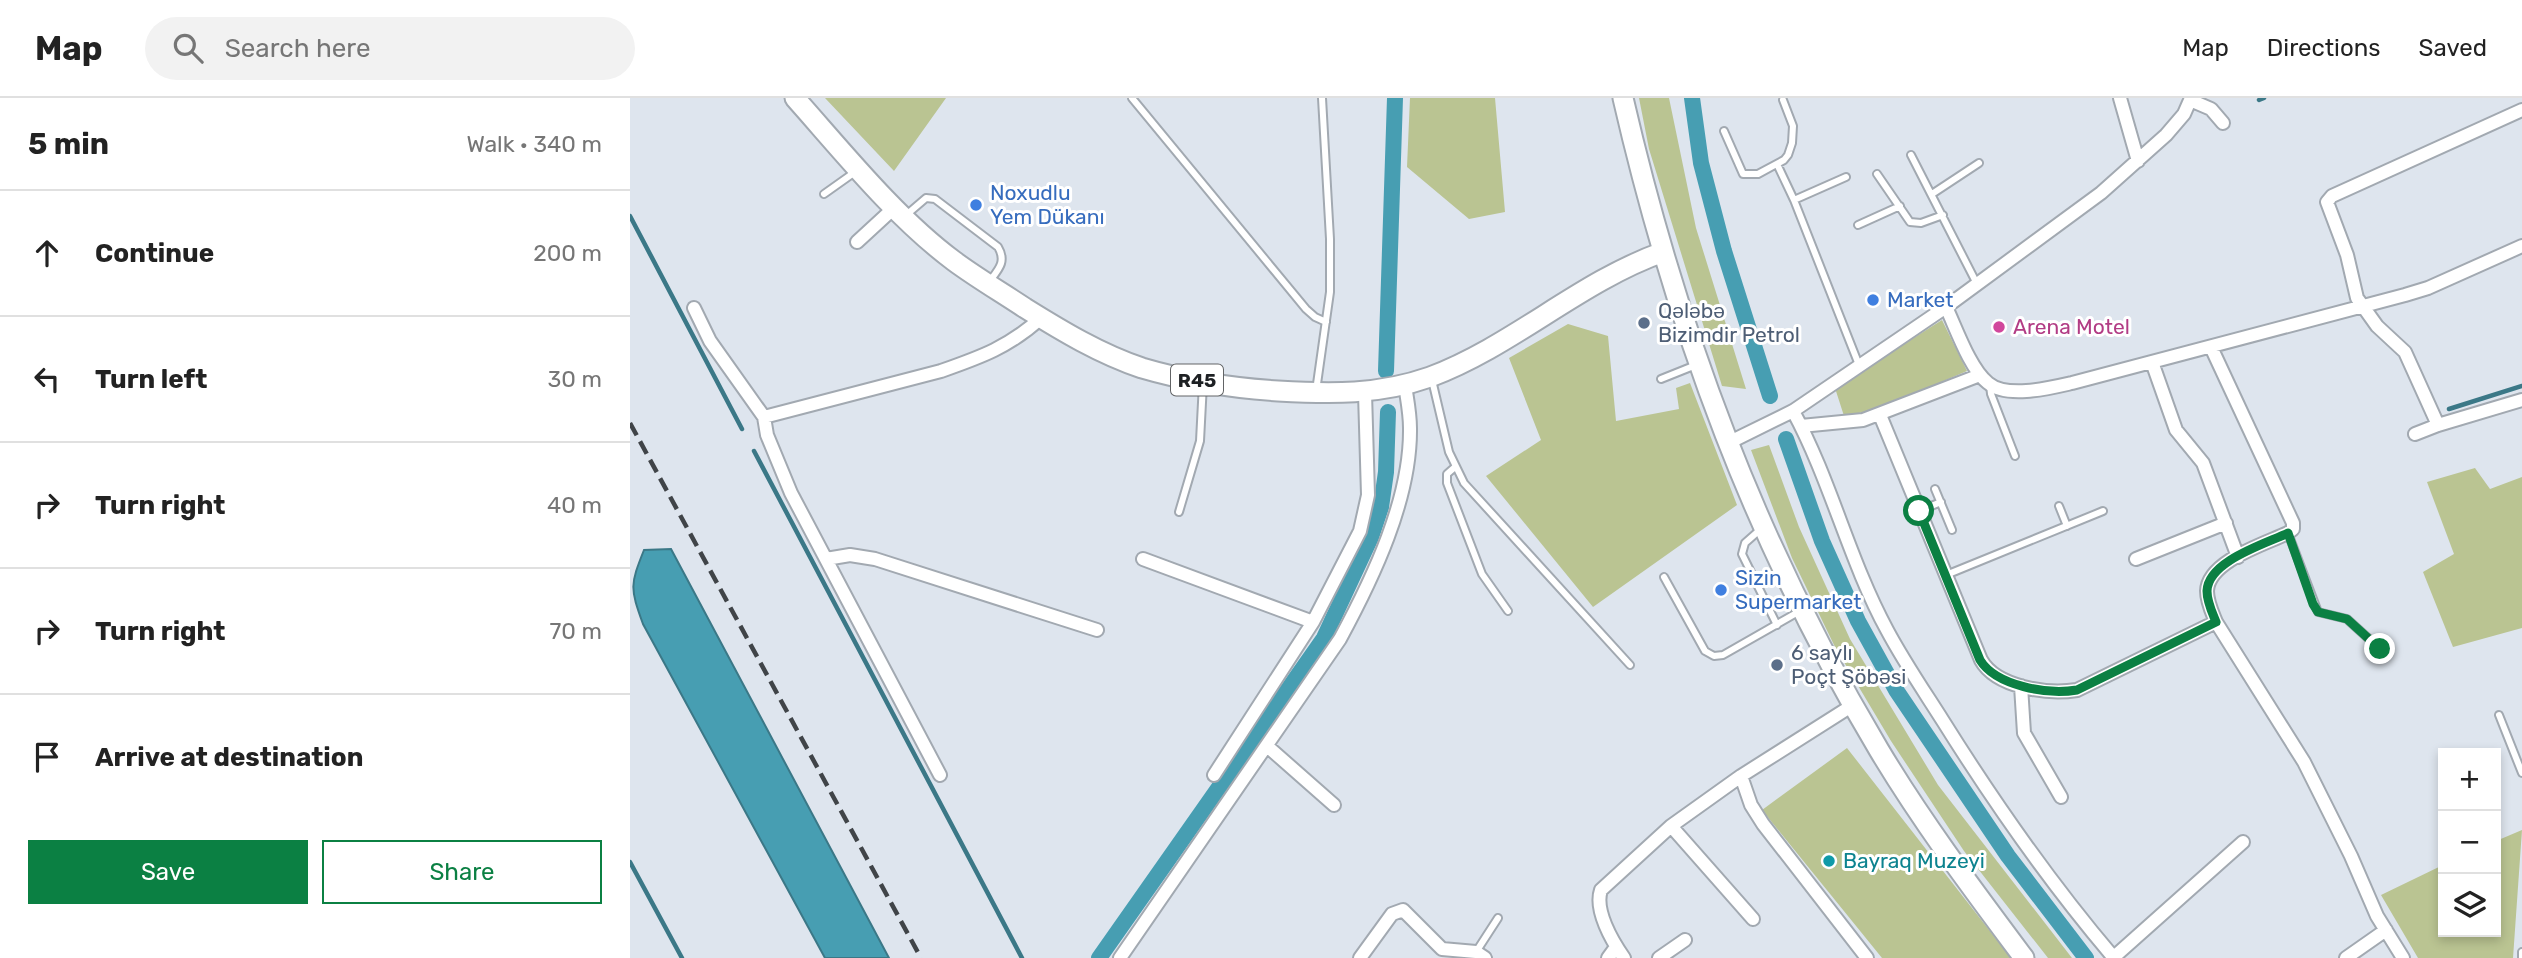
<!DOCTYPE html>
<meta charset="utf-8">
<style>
body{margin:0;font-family:Rubik,sans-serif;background:#f2f2f2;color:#222}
.controls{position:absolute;right:21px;bottom:21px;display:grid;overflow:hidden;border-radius:0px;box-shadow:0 4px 10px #0003}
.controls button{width:63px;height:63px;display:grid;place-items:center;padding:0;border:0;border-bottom:2px solid #e0e0e0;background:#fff;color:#222;font:35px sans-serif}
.stop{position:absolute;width:21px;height:21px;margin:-16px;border:5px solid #0b8043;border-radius:50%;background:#fff}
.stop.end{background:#0b8043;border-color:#fff;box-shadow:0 2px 7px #0008}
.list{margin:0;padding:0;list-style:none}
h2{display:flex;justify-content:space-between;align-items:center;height:91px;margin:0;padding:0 28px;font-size:30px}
h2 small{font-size:23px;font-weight:400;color:#767676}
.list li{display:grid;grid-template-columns:46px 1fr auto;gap:21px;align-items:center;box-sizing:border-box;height:126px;padding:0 28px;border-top:2px solid #e0e0e0}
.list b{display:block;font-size:26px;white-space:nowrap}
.list em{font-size:23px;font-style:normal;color:#767676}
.actions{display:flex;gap:14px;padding:21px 28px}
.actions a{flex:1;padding:16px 0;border:2px solid #0b8043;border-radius:0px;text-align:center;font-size:24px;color:#0b8043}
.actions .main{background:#0b8043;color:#fff}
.icon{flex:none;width:38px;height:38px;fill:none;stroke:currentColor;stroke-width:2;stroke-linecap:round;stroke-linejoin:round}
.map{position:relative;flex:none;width:1892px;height:860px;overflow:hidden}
header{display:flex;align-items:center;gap:42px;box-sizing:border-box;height:98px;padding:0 35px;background:#fff;border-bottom:2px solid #e0e0e0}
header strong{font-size:33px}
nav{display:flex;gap:38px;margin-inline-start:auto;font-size:24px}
.search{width:490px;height:63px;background:#f2f2f2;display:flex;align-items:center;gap:18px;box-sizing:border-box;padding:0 24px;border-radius:38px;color:#767676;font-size:26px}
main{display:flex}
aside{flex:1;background:#fff}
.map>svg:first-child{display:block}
</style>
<header>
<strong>Map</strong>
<div class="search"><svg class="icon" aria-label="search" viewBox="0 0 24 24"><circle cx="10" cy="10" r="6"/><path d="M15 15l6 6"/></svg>Search here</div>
<nav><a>Map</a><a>Directions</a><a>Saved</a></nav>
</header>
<main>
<aside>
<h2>5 min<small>Walk · 340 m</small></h2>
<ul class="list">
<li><svg class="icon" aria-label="ahead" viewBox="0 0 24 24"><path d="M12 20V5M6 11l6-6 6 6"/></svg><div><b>Continue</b></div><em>200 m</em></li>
<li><svg class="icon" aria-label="left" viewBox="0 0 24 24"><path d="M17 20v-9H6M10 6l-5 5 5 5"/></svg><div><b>Turn left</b></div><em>30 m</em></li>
<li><svg class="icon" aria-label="right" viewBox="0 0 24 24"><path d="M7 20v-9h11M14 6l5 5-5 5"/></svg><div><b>Turn right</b></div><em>40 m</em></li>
<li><svg class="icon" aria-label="right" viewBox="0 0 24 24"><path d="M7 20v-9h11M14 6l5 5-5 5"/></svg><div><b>Turn right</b></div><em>70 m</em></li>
<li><svg class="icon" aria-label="arrive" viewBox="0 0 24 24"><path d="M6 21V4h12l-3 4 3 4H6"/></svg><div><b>Arrive at destination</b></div></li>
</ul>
<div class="actions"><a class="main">Save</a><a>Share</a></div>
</aside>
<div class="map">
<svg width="1892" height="860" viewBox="0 0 1892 860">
<rect width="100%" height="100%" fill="#dee5ee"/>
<!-- green -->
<path fill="#bac492" d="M 195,0 L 316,0 L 264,73 Z
M 780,0 L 865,0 L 875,114 L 839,121 L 777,69 Z
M 1009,0 L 1039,0 L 1066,130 L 1116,291 L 1092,288 L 1019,51 Z
M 1312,222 L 1337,273 L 1248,311 L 1214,318 L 1205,290 Z
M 938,226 L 978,238 L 986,323 L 1049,311 L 1046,290 L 1060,285 L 1107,407 L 963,509 L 856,378 L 911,342 L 879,260 Z
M 1139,347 L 1169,429 L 1220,541 L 1308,687 L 1442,860 L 1418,860 L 1334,753 L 1261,643 L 1205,549 L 1162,460 L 1121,352 Z
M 1845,370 L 1860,391 L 1892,379 L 1892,530 L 1823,549 L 1793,474 L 1824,456 L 1797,384 Z
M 1217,650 L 1381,860 L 1252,860 L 1132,712 Z
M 1892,732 L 1883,860 L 1788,860 L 1751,797 L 1813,767 L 1813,834 L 1866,834 L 1866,743 Z"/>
<!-- water -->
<path fill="#479eb2" stroke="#3b7887" stroke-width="2" d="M 41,451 L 259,860 L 195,860 L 13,526 C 0,490 0,487 14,452 Z"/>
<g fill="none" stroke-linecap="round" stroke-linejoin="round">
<!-- stream -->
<path stroke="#3b7887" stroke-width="4.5" d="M 1629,2 L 1634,0
M 0,118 L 112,331
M 1819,311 L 1892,288
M 124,353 L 392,860
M 0,764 L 52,860"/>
<!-- canal -->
<path stroke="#479eb2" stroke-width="16" d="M 1062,0 L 1071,65 L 1094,153 L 1140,298
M 756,273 L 765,0
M 1156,341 L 1192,443 L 1228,523 L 1266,592 L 1378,758 L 1456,860
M 469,860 L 694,540 L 741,439 L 751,409 L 756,374 L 758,314"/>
<!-- lane casing -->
<g stroke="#a2a9b1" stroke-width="10">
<path id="lane" d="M 502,0 L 676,211 L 685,219 L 696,224
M 1094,33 L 1113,76 L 1128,76 L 1154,62 L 1158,57 L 1162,45 L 1163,28 L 1153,2
M 1281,57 L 1347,186
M 1147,66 L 1164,102 L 1229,267
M 1247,76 L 1280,124 L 1291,125 L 1313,117
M 194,96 L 225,74
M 1302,96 L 1349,65
M 1164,102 L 1216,79
M 275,118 L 296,100 L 305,101 L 368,149 C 377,164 368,172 359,184
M 1228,127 L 1270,108
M 1031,281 L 1066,267
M 802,282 L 819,354 L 834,385 L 1000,567
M 1360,287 L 1361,296 L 1385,358
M 686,293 L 700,194 L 700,141 L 692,0
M 825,369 L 817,376 L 817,385 L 852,476 L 878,513
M 1305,391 L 1322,432
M 1429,408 L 1437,428
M 1289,413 L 1311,404
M 549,414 L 570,343 L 573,285
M 1132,430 L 1115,445 L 1112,456 L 1147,527
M 1658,435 L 1688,514 L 1717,521 L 1750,551
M 1316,477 L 1473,413
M 1034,479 L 1075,553 L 1084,558 L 1093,557 L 1170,513
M 1869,617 L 1892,675
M 846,854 L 868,820
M 1892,860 L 1892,854"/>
</g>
<!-- street casing -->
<g stroke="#a2a9b1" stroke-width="16">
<path id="street" d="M 1490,0 L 1508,63
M 1560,2 L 1581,11 L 1593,25
M 227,144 L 265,109
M 1316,209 C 1326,230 1340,271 1358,285 C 1377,301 1420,290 1442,285 L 1775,197 L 1798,190 L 1892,148
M 64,210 L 80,243 L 134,319 L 137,337 L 161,395 L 310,677
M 1581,249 L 1663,425 L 1663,431 L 1658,435 C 1635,446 1578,463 1577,493 C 1577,504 1582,514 1586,524 L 1674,664 L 1721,758 L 1747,818 L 1773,860
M 1522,264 L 1546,332 L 1573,365 L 1608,459
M 1163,313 C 1201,383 1219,462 1257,532 C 1274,564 1294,593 1313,623 C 1365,706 1421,786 1484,860
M 1250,317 L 1351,562 C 1366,589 1417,597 1447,592 L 1586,524
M 134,319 L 311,273 C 351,259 379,249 411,220
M 1808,327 L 1775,254 L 1747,228 L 1727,200 L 1717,157 L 1697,104 L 1702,98 L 1892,12
M 1171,328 L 1233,322 L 1350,277
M 1785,336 L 1808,327 L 1892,302
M 1098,345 L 1163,313 L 1316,209 L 1471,95 L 1536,37 L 1554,16 L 1561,0
M 196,461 L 220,457 L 245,461 L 467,532
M 513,461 L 683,524
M 1506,461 L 1596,425
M 1391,588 L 1394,635 L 1431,699
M 1223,607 L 1111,678 L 1121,707 L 1133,726 L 1237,860
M 637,648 L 704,707
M 584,677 L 683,524 L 730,433 L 738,397 L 735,295
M 1041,728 L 1123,821
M 1484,859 L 1613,744
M 490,860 L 710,541 C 743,480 781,401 780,330 C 780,315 777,301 775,287
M 730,860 L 762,816 L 773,812 L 812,851 L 846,854 L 855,860
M 978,860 L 986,849
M 994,860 C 982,843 964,812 971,792 L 1041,728 L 1111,678
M 1029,860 L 1055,842
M 1716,860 L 1756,832"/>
</g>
<!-- primary casing -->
<g stroke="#a2a9b1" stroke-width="23">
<path id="primary" d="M 165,0 C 213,54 266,120 324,163 C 347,180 371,194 395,210 C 432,233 470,256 512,270 C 556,283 603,290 648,293 C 701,296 749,297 800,279 C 883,248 949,184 1033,154
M 993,0 C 1047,234 1126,446 1249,652 C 1292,724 1344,793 1394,860"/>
</g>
<!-- lane -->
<use href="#lane" stroke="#fff" stroke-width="6"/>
<!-- street -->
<use href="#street" stroke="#fff" stroke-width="12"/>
<!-- primary -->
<use href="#primary" stroke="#fff" stroke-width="19"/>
<!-- rail -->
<path stroke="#404448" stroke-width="4.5" stroke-dasharray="14 7" stroke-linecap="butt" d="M 0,325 L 291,860"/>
</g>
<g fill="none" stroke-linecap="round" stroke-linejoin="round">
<!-- route -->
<path stroke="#0b8043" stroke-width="9" d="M 1289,413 L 1350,562 C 1366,588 1418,597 1447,592 L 1586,524 C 1582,514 1577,504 1577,493 C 1578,463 1635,446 1658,435 L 1683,506 L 1688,514 L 1717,521 L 1750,551"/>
</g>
<!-- markers -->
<g fill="#3f7fe0" stroke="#fff" stroke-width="2.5">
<circle cx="346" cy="107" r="7"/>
<circle cx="1243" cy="202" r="7"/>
<circle cx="1091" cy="492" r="7"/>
</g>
<g fill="#5c6f8a" stroke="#fff" stroke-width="2.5">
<circle cx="1014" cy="225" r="7"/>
<circle cx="1147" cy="567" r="7"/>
</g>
<circle fill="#d1479c" stroke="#fff" stroke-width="2.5" cx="1369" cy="229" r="7"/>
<circle fill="#0f9aa8" stroke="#fff" stroke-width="2.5" cx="1199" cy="763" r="7"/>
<g text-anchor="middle" stroke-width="6" stroke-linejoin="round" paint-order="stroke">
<!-- shield labels -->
<rect fill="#fff" stroke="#626466" stroke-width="2" x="541" y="266.5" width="52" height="31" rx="5"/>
<g font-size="19" font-weight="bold" fill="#1e2124">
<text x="567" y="289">R45</text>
</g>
<!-- shop labels -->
<g font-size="21" fill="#366cbe" stroke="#fff" text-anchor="start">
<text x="360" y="102">Noxudlu<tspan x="360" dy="24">Yem Dükanı</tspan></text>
<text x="1257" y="209">Market</text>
<text x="1105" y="487">Sizin<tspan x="1105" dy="24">Supermarket</tspan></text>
</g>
<!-- service labels -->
<g font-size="21" fill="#4e5e75" stroke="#fff" text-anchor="start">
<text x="1028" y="220">Qələbə<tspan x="1028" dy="24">Bizimdir Petrol</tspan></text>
<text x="1161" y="562">6 saylı<tspan x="1161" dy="24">Poçt Şöbəsi</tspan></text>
</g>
<!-- hotel labels -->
<g font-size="21" fill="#b23c85" stroke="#fff" text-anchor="start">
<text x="1383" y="236">Arena Motel</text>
</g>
<!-- culture labels -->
<g font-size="21" fill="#0d838f" stroke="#fff" text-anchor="start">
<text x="1213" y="770">Bayraq Muzeyi</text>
</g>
</g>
</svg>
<div class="controls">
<button>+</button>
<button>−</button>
<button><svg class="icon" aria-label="layers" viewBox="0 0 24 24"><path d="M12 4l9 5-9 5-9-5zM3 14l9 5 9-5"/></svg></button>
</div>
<div class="stop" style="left:1289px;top:413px"></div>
<div class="stop end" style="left:1750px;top:551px"></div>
</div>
</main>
